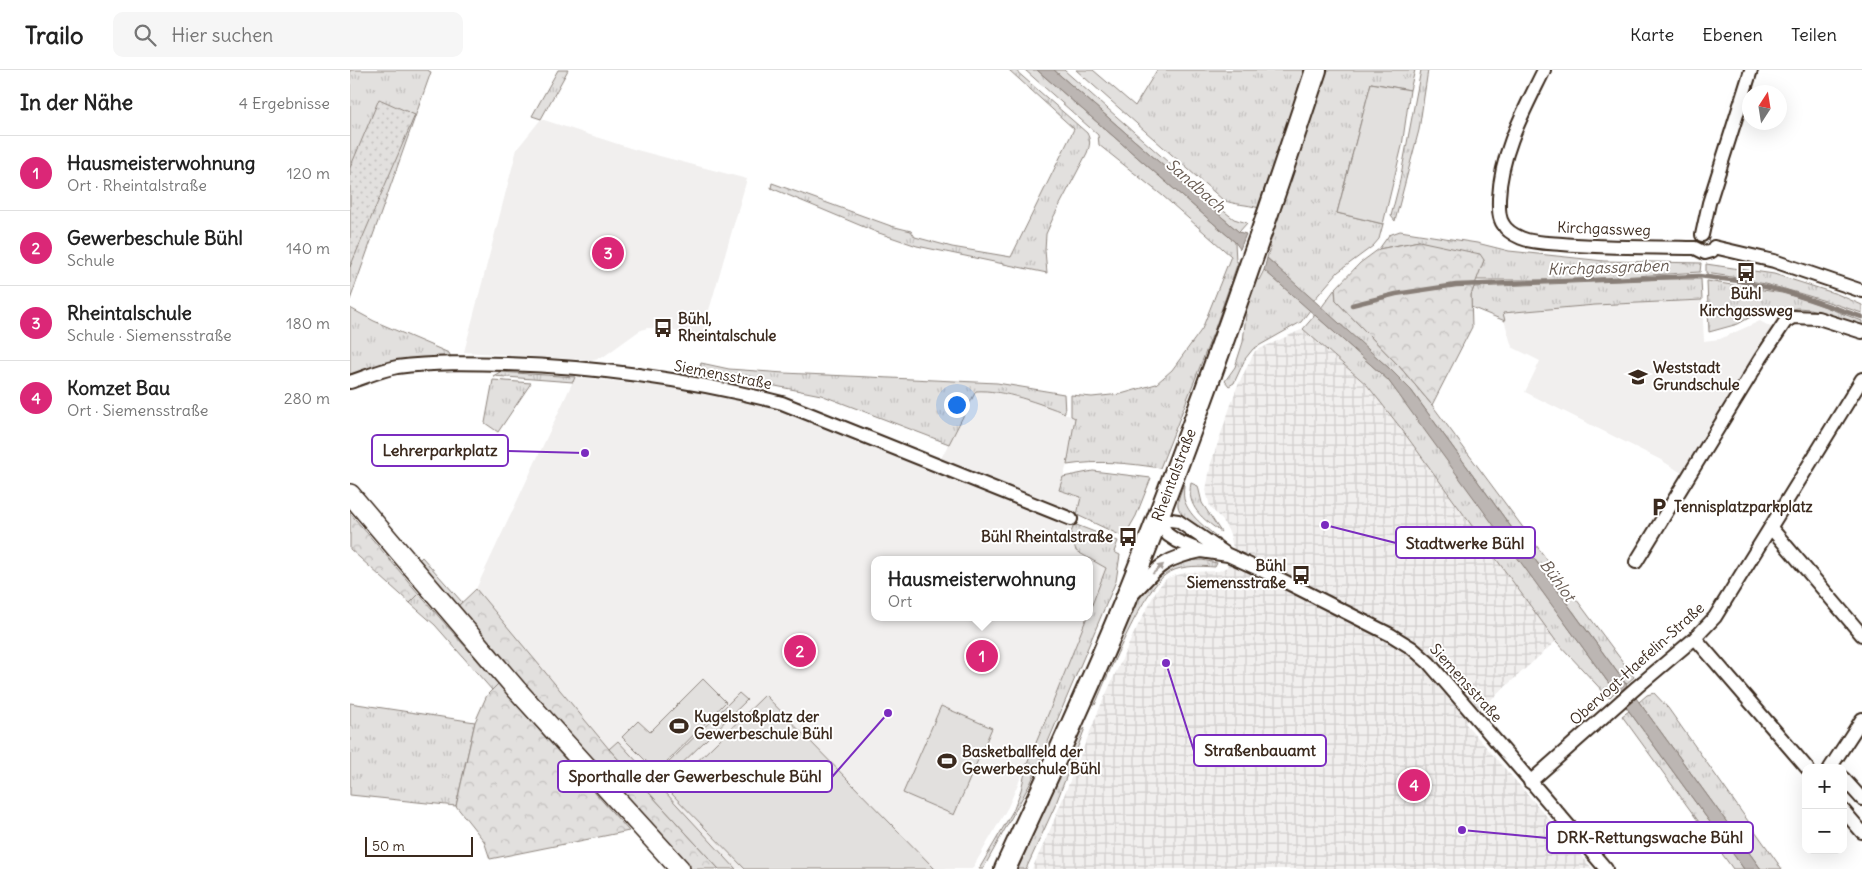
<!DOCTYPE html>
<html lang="de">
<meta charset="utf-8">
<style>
body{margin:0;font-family:Delius,sans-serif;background:#f6f6f6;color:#222}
.controls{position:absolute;right:15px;bottom:15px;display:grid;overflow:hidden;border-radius:10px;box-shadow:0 5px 20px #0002}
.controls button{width:45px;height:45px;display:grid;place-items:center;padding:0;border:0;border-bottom:1px solid #e0e0e0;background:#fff;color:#222;font:25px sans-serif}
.compass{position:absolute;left:1392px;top:15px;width:45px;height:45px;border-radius:50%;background:#fff;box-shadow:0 5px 20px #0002;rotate:12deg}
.scale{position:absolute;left:15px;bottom:12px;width:108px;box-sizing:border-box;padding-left:5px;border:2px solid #3b2a1e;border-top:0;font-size:14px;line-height:18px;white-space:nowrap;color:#3b2a1e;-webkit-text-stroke:4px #fff;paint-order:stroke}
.you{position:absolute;left:606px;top:334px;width:18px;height:18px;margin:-12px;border:4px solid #fff;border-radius:50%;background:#1a73e8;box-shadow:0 0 0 8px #1a73e833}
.badge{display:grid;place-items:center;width:32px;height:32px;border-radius:50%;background:#db2777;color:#fff;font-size:16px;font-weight:700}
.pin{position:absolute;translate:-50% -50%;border:2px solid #fff;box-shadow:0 1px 5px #0006}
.popup{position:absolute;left:521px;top:486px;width:222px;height:65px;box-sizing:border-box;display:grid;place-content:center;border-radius:10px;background:#fff;filter:drop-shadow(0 1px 4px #0005);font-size:16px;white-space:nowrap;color:#767676}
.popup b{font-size:19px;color:#222}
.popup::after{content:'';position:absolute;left:50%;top:100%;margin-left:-10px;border:10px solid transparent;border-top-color:#fff}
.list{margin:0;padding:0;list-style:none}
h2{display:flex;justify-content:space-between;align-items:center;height:65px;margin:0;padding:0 20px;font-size:21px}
h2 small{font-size:16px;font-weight:400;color:#767676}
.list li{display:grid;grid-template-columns:32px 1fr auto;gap:15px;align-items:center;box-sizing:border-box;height:75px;padding:0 20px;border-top:1px solid #e0e0e0}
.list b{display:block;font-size:19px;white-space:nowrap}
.list p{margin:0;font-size:16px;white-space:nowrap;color:#767676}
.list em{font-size:16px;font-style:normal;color:#767676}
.icon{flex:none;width:28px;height:28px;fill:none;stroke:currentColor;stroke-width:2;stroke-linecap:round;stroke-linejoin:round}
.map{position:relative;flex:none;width:1512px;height:799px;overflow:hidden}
header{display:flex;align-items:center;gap:30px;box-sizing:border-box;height:70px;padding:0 25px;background:#fff;border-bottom:1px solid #e0e0e0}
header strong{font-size:24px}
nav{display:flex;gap:28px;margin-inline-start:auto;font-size:18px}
.search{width:350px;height:45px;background:#f6f6f6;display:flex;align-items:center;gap:12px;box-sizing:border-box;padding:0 18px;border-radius:10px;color:#767676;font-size:19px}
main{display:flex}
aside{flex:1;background:#fff}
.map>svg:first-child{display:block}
</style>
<header>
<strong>Trailo</strong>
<div class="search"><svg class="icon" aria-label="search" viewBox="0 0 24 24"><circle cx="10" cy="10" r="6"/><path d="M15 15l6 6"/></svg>Hier suchen</div>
<nav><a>Karte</a><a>Ebenen</a><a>Teilen</a></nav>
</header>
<main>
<aside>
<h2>In der Nähe<small>4 Ergebnisse</small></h2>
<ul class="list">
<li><span class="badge">1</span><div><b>Hausmeisterwohnung</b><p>Ort · Rheintalstraße</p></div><em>120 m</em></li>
<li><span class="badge">2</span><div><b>Gewerbeschule Bühl</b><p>Schule</p></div><em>140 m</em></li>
<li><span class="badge">3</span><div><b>Rheintalschule</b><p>Schule · Siemensstraße</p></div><em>180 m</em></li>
<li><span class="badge">4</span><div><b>Komzet Bau</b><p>Ort · Siemensstraße</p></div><em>280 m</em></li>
</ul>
</aside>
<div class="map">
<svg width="1512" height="799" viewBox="0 0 1512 799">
<defs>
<pattern id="industrial-grid" width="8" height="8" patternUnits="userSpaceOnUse" patternTransform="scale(1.25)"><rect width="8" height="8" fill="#f1efee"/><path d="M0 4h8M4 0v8" fill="none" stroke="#d0cdcc"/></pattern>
<pattern id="grass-tufts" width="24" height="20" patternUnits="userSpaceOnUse" patternTransform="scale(1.25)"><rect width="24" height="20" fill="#e2e0de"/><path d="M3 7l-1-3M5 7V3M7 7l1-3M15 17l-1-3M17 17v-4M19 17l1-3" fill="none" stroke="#c3c0be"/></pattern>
<pattern id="forest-crowns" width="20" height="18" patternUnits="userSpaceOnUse" patternTransform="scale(1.25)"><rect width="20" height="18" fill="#e2e0de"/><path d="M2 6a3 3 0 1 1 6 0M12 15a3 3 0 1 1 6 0" fill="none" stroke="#c3c0be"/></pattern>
<pattern id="park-dots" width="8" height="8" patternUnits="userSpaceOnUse" patternTransform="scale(1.25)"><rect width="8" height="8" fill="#e2e0de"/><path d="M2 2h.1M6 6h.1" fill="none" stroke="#c3c0be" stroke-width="1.8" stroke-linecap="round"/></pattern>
</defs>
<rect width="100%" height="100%" fill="#fff"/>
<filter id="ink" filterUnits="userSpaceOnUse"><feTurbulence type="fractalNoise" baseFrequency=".02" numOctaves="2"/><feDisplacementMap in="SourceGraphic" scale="10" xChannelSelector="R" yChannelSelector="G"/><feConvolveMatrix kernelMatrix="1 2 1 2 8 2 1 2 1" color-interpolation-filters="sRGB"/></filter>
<g filter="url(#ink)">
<!-- built -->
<path fill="#f1efee" d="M 191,49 L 283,79 L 397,109 L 351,268 L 317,259 L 297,258 L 289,261 L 253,287 L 240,290 L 114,282 L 167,79 Z
M 1352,230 L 1354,271 L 1370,269 L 1410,251 L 1424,259 L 1335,405 L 1311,390 L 1175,322 L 1190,291 L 1162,277 L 1152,243 L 1245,235 Z
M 225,307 L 340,319 L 410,334 L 442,344 L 584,402 L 626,321 L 635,320 L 687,332 L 725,348 L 717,395 L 709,420 L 732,426 L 721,463 L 756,497 L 740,540 L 740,490 L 524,490 L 524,547 L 737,547 L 699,642 L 658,737 L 622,799 L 369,799 L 259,679 L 126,519 Z"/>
<!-- industrial -->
<path fill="url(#industrial-grid)" d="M 953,259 L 1017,315 L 1050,357 L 1206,571 L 1115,653 L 1243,799 L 682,799 L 700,760 L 750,637 L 783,565 L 807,519 L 817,508 L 838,502 L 869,501 L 877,497 L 883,478 L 880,464 L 873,451 L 860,437 L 856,420 L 861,393 L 887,317 L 905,281 Z"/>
<!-- grass -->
<path fill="url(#grass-tufts)" stroke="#8e857e" d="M 0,0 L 77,0 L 81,2 L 0,230 Z
M 208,0 L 218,0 L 191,49 L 182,46 Z
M 659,0 L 665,0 L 737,63 C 741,71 740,75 737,83 L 703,148 L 696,164 L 695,180 L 697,203 L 567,176 L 526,162 L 421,118 L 422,113 L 541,156 L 561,161 L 565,167 L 602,177 L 661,187 L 724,59 Z
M 675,0 L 687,0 L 885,172 L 886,191 L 888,192 L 864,261 L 810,398 C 778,393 749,390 717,395 L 725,348 L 721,346 L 721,325 L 742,327 L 771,324 L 806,314 L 822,300 L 852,259 L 881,186 L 813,126 L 749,75 L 748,65 Z
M 704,0 L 714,0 L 871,139 L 884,149 L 897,153 L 889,162 Z
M 726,0 L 743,0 L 785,36 L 807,0 L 956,0 L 909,138 C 896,134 885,135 873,130 Z
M 975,0 L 1065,0 L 1060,20 L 1021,13 L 987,143 L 1033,154 L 1029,169 L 1023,176 L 988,202 L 963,231 L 917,188 L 920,177 L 916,174 Z
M 1071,0 L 1078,0 L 1069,60 L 1045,151 L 1041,146 L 1049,115 Z
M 1050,161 L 1127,173 L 1159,181 L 1254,191 L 1351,193 L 1350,202 L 1220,210 L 1126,210 L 1134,190 L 1069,171 L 1029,179 L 1039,165 Z
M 1356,194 L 1424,204 L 1487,224 L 1512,235 L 1512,243 C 1461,226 1410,210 1356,203 Z
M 914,200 L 960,240 L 951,252 L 903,279 L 895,289 L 884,313 L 879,316 L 875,311 L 885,297 L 893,272 L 897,235 L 906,209 L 909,210 Z
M 1319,209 L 1351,209 L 1352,230 L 1245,235 L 1153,243 L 1155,251 L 1121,237 L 1121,225 L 1124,217 Z
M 1357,211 L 1432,223 L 1460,231 L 1512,251 L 1512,255 L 1460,239 L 1447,238 L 1402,246 L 1388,254 L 1359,262 Z
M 985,219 L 986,231 L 1049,296 L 1082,335 L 1284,607 L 1276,614 L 1061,320 L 1040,299 L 971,238 Z
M 0,238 L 24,251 L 99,283 L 101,287 L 51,291 L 0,305 Z
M 965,245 L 1038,310 L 1053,329 L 1265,622 L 1259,628 L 1206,571 L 1050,357 L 1017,315 L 953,259 Z
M 351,293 L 379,299 L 434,303 L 647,313 L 714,324 L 715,343 C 691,334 652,319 626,321 L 599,374 L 471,325 L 349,301 Z
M 150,302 L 225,307 L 223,312 L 143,306 Z
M 143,310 L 181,313 L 148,362 L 135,353 Z
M 743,401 L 801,408 L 786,446 L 774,467 L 727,445 L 731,427 L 709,420 L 713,407 Z
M 834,413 C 834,418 833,424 834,429 C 839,448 861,461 874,473 C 862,466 830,450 828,436 C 827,429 832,420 834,413 Z
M 841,413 L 848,416 L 852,433 L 871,462 C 853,449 836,437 841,413 Z
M 724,454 L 768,471 L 764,482 L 770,485 L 766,511 L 681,712 L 633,799 L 629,799 L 664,739 L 671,720 L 677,694 L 699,642 L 737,547 L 740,547 L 740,540 L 756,498 L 726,481 L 721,463 Z
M 72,487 L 112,532 L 105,539 L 66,493 Z
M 852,490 L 867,493 L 865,497 C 851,496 833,495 820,502 C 795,513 757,607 745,635 L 744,626 C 758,594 789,512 818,496 C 828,490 841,491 852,490 Z
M 69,524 L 148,614 L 142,620 L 85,555 L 60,533 Z
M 1304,623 L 1318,638 L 1432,799 L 1411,799 L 1289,632 L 1297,625 Z
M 0,633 L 125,652 L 106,736 L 0,725 Z
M 1279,641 L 1394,799 L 1383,799 L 1272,646 Z
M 735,658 L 705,736 L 676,799 L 668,799 L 728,664 Z"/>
<!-- forest -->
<path fill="url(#forest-crowns)" stroke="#8e857e" d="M 1069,171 L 1130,184 L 1134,190 L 1121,225 L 1122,257 L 1082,335 L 1049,296 L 986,231 L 985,219 L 1010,193 L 1029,179 Z
M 0,443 L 69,524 L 60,533 L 0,479 Z
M 126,519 L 259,679 L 369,799 L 337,799 L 105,539 Z
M 148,614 L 279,761 L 140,789 L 134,771 L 106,736 L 125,652 L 137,625 Z"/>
<!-- park -->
<path fill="url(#park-dots)" stroke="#8e857e" d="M 29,29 L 65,45 L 0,197 L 0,98 Z"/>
<!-- garden -->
<path fill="#e2e0de" stroke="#8e857e" d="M 1021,13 L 1060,20 L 1052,76 L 1033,154 L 987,143 Z
M 353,609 L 376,632 L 307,702 L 272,667 L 288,651 L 300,662 Z
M 389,623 L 397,630 L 315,710 L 308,703 Z
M 415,625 L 585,799 L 395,799 L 318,720 Z
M 591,636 L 642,658 L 604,745 L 553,723 Z
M 268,671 L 386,799 L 369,799 L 259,679 Z"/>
<!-- water -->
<path fill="#bcb6b3" stroke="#887e77" d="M 687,0 L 704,0 L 889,162 L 896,164 L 890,179 L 885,172 Z
M 917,188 L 1040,299 L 1061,320 L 1411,799 L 1394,799 L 1038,310 L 914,200 Z"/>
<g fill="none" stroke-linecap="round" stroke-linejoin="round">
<!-- stream -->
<path stroke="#887e77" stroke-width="4.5" d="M 1002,235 L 1046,224 L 1106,215 L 1349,206 L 1389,211 L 1437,222 L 1512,247"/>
<!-- street casing -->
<g stroke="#3b2a1e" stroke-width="16">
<path id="street" d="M 1194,0 C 1174,41 1151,81 1149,128 C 1149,136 1148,147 1153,154 C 1156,160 1164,165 1171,168 C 1183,173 1199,173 1212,174 C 1256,178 1301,177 1345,178 L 1355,183 L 1362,181 L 1364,177
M 1352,165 L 1359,133 L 1401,0
M 1364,177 L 1424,191 L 1512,221
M 0,312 C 15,307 31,300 47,297 C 84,292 121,293 157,294 C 250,297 342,310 432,333 L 721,449
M 807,448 L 818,465 L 827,471 L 851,481 L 878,485 L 924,506 L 1041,565 L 1062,578 L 1079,593 L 1256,799
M 807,448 L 828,451 L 875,483
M 1421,458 L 1512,565
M 1286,492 L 1411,288 L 1435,252 L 1443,247 L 1468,248 L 1512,262
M 782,525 C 808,497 812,489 851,481
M 1345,568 L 1457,698
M 1480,698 L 1512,649
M 1493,708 L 1512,729
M 1180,712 L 1287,617 L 1345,568 L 1365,547 L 1512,309
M 1493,740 L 1512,762"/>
</g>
<!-- secondary casing -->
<g stroke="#3b2a1e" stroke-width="22">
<path id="secondary" d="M 0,424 L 167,620 L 330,799"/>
</g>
<!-- primary casing -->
<g stroke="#3b2a1e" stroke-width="24">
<path id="primary" d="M 655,799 C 696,710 738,622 775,531 C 845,357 907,179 966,0"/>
</g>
<!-- street -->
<use href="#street" stroke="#fff" stroke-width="12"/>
<!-- secondary -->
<use href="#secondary" stroke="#fff" stroke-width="19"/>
<!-- primary -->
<use href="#primary" stroke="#fff" stroke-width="20"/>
</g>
<!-- one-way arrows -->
<defs><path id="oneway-solid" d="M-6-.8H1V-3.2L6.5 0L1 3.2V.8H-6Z" transform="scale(1.25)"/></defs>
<use fill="#a79f9a" href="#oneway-solid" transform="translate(808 499) rotate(-41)"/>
</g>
<!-- icons -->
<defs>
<g id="bus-bare" transform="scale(1.5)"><path d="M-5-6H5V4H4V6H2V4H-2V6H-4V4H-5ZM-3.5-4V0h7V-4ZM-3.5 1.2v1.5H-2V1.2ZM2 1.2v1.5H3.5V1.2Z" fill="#3b2a1e" stroke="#fff" stroke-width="2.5" paint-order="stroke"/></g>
<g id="school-bare" transform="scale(1.5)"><path d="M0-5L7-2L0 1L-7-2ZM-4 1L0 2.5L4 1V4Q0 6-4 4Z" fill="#3b2a1e" stroke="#fff" stroke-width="2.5" paint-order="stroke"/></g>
<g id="parking-bare" transform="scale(1.5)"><path d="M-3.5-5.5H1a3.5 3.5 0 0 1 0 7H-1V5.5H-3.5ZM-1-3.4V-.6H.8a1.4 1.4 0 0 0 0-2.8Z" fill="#3b2a1e" stroke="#fff" stroke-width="2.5" paint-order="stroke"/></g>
<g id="stadium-bare" transform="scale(1.5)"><path d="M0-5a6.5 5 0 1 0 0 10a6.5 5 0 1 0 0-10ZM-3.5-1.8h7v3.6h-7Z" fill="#3b2a1e" stroke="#fff" stroke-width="2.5" paint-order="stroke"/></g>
</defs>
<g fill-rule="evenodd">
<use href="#bus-bare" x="1396" y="202"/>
<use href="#bus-bare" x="313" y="258"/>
<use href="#school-bare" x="1288" y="307"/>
<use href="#parking-bare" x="1309" y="437"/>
<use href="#bus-bare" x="778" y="467"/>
<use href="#bus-bare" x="951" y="505"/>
<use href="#stadium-bare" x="329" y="656"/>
<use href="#stadium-bare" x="597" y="691"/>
</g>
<g text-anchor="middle" stroke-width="4" stroke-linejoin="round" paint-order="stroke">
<!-- street labels -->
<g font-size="15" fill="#3b2a1e" stroke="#fff">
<text transform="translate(1254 159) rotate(2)" y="5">Kirchgassweg</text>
<text transform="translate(373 305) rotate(11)" y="5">Siemensstraße</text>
<text transform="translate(824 405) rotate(-69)" y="5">Rheintalstraße</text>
<text transform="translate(1287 594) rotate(-42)" y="5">Obervogt-Haefelin-Straße</text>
<text transform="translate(1116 613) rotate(48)" y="5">Siemensstraße</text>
</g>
<!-- poi labels -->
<g font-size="15" font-weight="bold" fill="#3b2a1e" stroke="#fff" text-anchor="start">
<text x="1396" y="229" text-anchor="middle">Bühl<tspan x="1396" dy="17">Kirchgassweg</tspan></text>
<text x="328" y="254">Bühl,<tspan x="328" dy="17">Rheintalschule</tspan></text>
<text x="1303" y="303">Weststadt<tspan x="1303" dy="17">Grundschule</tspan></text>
<text x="1324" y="442">Tennisplatzparkplatz</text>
<text x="763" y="472" text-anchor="end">Bühl Rheintalstraße</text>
<text x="936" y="501" text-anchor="end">Bühl<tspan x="936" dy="17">Siemensstraße</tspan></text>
<text x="344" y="652">Kugelstoßplatz der<tspan x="344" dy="17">Gewerbeschule Bühl</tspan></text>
<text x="612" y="687">Basketballfeld der<tspan x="612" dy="17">Gewerbeschule Bühl</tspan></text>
</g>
<!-- water labels -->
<g font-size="16" font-style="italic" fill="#685b52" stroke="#fff">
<text transform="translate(846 115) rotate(41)" y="6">Sandbach</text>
<text transform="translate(1258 197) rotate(-2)" y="6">Kirchgassgraben</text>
<text transform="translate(1208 510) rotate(54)" y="6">Bühlot</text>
</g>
</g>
<!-- callouts -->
<path fill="none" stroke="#7b2cbf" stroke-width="2" d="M235 383L158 381M975 455L1046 473M816 593L844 681M538 643L482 707M1112 760L1197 768"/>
<g fill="#7b2cbf" stroke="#fff" stroke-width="2">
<circle cx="235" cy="383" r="5"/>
<circle cx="975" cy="455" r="5"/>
<circle cx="816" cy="593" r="5"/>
<circle cx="538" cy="643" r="5"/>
<circle cx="1112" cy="760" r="5"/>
</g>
<g fill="#fff" stroke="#7b2cbf" stroke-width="2">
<rect x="22" y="365" width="136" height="31" rx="5"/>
<rect x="1046" y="457" width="139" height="31" rx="5"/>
<rect x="844" y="665" width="132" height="31" rx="5"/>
<rect x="208" y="691" width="274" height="31" rx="5"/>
<rect x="1197" y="752" width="206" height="31" rx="5"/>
</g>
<g font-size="16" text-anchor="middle" font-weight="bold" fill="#3b2a1e">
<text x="90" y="386">Lehrerparkplatz</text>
<text x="1115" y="479">Stadtwerke Bühl</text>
<text x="910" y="686">Straßenbauamt</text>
<text x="345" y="712">Sporthalle der Gewerbeschule Bühl</text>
<text x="1300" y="773">DRK-Rettungswache Bühl</text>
</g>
</svg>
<div class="controls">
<button>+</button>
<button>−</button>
</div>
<svg class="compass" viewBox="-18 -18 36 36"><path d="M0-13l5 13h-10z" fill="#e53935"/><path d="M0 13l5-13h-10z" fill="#767676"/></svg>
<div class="scale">50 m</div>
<div class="you"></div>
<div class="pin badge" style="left:632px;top:586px">1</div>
<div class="popup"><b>Hausmeisterwohnung</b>Ort</div>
<div class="pin badge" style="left:450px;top:581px">2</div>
<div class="pin badge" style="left:258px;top:183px">3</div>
<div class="pin badge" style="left:1064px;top:715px">4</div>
</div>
</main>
